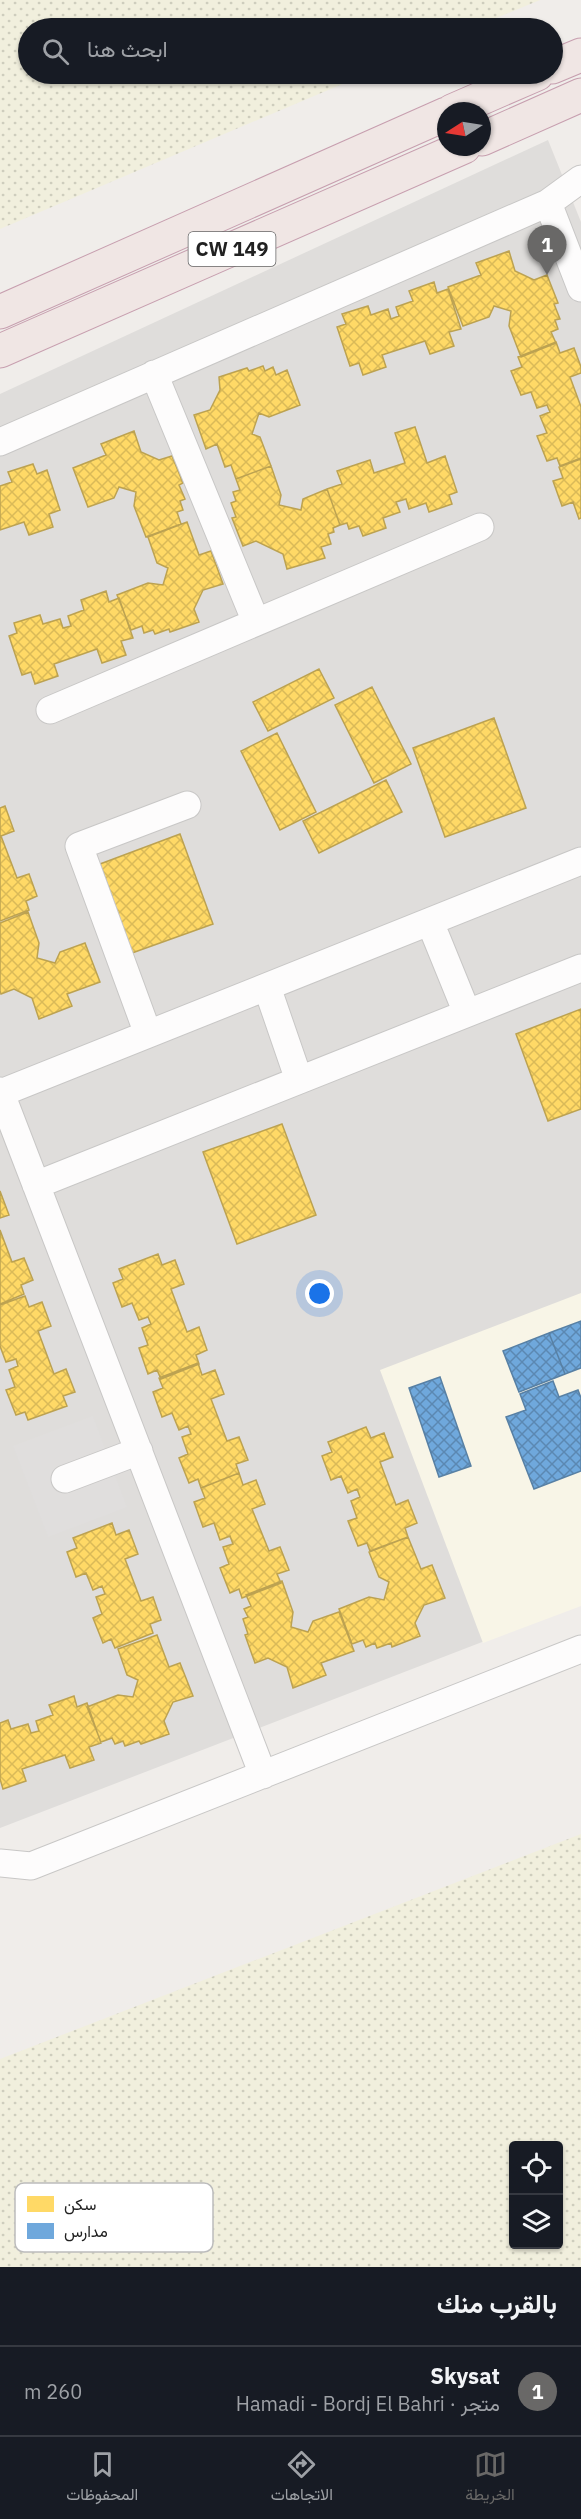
<!DOCTYPE html>
<html lang="ar">
<meta charset="utf-8">
<style>
body{margin:0;font-family:"IBM Plex Sans",Vazirmatn,sans-serif;background:#242831;color:#f1f3f6;direction:rtl}
.controls{position:absolute;right:18px;bottom:18px;display:grid;overflow:hidden;border-radius:6px;box-shadow:0 2px 4px #0004}
.controls button{width:54px;height:54px;display:grid;place-items:center;padding:0;border:0;border-bottom:2px solid #363941;background:#171b24;color:#f1f3f6;font:30px sans-serif}
.compass{position:absolute;left:437px;top:102px;width:54px;height:54px;border-radius:50%;background:#171b24;box-shadow:0 2px 4px #0004;rotate:258deg}
.you{position:absolute;left:320px;top:1294px;width:21px;height:21px;margin:-15px;border:4px solid #fff;border-radius:50%;background:#1a73e8;box-shadow:0 0 0 9px #1a73e833}
.badge{display:grid;place-items:center;width:39px;height:39px;border-radius:50%;background:#696867;color:#fff;font-size:20px;font-weight:700}
.pin{position:absolute;translate:-50% -50px;filter:drop-shadow(0 2px 3px #0008)}
.pin::after{content:'';position:absolute;top:32px;width:21px;height:18px;background:inherit;clip-path:polygon(0 0,100% 0,50% 100%)}
.list{margin:0;padding:0;list-style:none}
h2{display:flex;justify-content:space-between;align-items:center;height:78px;margin:0;padding:0 24px;font-size:26px}
h2 small{font-size:20px;font-weight:400;color:#9ea1a6}
.list li{display:grid;grid-template-columns:39px 1fr auto;gap:18px;align-items:center;box-sizing:border-box;height:90px;padding:0 24px;border-top:2px solid #363941}
.list b{display:block;font-size:22px;white-space:nowrap}
.list p{margin:0;font-size:20px;white-space:nowrap;color:#9ea1a6}
.list em{font-size:20px;font-style:normal;color:#9ea1a6}
.icon{flex:none;width:33px;height:33px;fill:none;stroke:currentColor;stroke-width:2;stroke-linecap:round;stroke-linejoin:round}
.map{position:relative;flex:none;width:581px;height:2267px;overflow:hidden;direction:ltr}
.search{position:absolute;background:#171b24;box-shadow:0 2px 4px #0004;left:18px;right:18px;top:18px;height:66px;display:flex;align-items:center;gap:15px;box-sizing:border-box;padding:0 21px;border-radius:33px;color:#9ea1a6;font-size:22px}
.sheet{height:168px;background:#171b24}
nav{display:flex;justify-content:space-around;align-items:center;box-sizing:border-box;height:84px;border-top:2px solid #363941;background:#171b24;font-size:16px;color:#9ea1a6}
nav a{display:grid;justify-items:center;gap:3px}
nav .on{color:#696867}
.map>svg:first-child{display:block}
</style>
<div class="map">
<svg width="581" height="2267" viewBox="0 0 581 2267">
<defs>
<pattern id="farmland-dots" width="8" height="8" patternUnits="userSpaceOnUse" patternTransform="scale(1.5)"><rect width="8" height="8" fill="#f1efdd"/><path d="M2 2h.1M6 6h.1" fill="none" stroke="#cecdbd" stroke-width="1.8" stroke-linecap="round"/></pattern>
<pattern id="homes-cross-hatch" width="8" height="8" patternUnits="userSpaceOnUse" patternTransform="scale(1.5)"><rect width="8" height="8" fill="#ffd966"/><path d="M0 0l8 8M0 8l8-8" fill="none" stroke="#daba58"/></pattern>
<pattern id="schools-cross-hatch" width="8" height="8" patternUnits="userSpaceOnUse" patternTransform="scale(1.5)"><rect width="8" height="8" fill="#6fa8dc"/><path d="M0 0l8 8M0 8l8-8" fill="none" stroke="#5b88b2"/></pattern>
</defs>
<rect width="100%" height="100%" fill="#f0edea"/>
<!-- residential -->
<path fill="#dfdddb" d="M 548,140 L 581,222 L 581,1604 L 0,1828 L 0,394 Z"/>
<!-- education -->
<path fill="#f8f5e7" d="M 581,1293 L 581,1606 L 483,1643 L 380,1370 Z"/>
<!-- farmland -->
<path fill="url(#farmland-dots)" fill-rule="evenodd" d="M 0,0 L 540,0 L 472,28 L 28,28 L 28,74 L 366,74 L 0,229 Z
M 581,1834 L 581,2267 L 0,2267 L 0,2059 ZM 514,2146 L 558,2146 L 558,2244 L 514,2244 Z"/>
<!-- parking -->
<path fill="#e0dedd" d="M 93,1416 L 127,1507 L 48,1537 L 13,1446 Z"/>
<!-- homes -->
<path fill="url(#homes-cross-hatch)" stroke="#bca251" stroke-width="1.5" d="M 509,251 L 515,271 L 534,280 L 547,275 L 558,303 L 554,304 L 560,319 L 555,320 L 558,329 L 551,332 L 556,343 L 521,357 L 509,326 L 511,311 L 494,306 L 489,317 L 463,326 L 448,287 L 481,275 L 476,263 Z
M 434,282 L 437,293 L 448,289 L 461,329 L 449,332 L 454,346 L 430,354 L 425,341 L 382,355 L 386,367 L 363,375 L 359,363 L 350,366 L 337,327 L 346,324 L 342,314 L 368,306 L 371,315 L 388,309 L 391,319 L 399,316 L 396,307 L 413,301 L 409,291 Z
M 556,342 L 560,353 L 574,348 L 581,367 L 581,373 L 570,377 L 581,407 L 581,458 L 560,466 L 557,458 L 547,461 L 537,436 L 547,433 L 540,416 L 550,412 L 547,405 L 537,408 L 531,392 L 521,395 L 511,371 L 522,367 L 518,357 Z
M 263,366 L 265,371 L 273,367 L 276,375 L 287,370 L 300,405 L 269,417 L 259,413 L 252,434 L 260,437 L 271,466 L 236,479 L 231,465 L 225,467 L 217,444 L 206,449 L 194,415 L 210,410 L 220,390 L 219,377 L 247,368 L 249,371 Z
M 415,427 L 427,463 L 445,456 L 457,492 L 449,495 L 452,504 L 429,512 L 426,503 L 409,509 L 406,499 L 396,502 L 400,512 L 383,518 L 386,528 L 363,536 L 359,526 L 349,529 L 347,523 L 340,525 L 327,489 L 342,484 L 337,471 L 370,460 L 374,473 L 405,463 L 395,433 Z
M 134,431 L 141,452 L 159,460 L 172,456 L 183,483 L 179,485 L 185,499 L 180,501 L 183,510 L 177,512 L 181,524 L 146,537 L 134,506 L 136,492 L 119,487 L 114,498 L 88,507 L 73,468 L 106,455 L 101,444 Z
M 581,459 L 581,518 L 579,519 L 573,502 L 562,506 L 553,481 L 563,478 L 559,467 Z
M 33,464 L 37,474 L 47,470 L 60,510 L 49,514 L 53,527 L 29,535 L 24,522 L 0,530 L 0,486 L 12,482 L 8,472 Z
M 271,466 L 281,495 L 279,505 L 301,510 L 303,499 L 327,489 L 340,525 L 333,528 L 334,532 L 328,534 L 331,544 L 321,547 L 325,558 L 287,569 L 283,554 L 256,541 L 243,546 L 232,518 L 236,517 L 231,503 L 236,501 L 233,492 L 240,490 L 236,479 Z
M 187,522 L 199,555 L 211,551 L 223,584 L 203,590 L 194,609 L 199,622 L 170,632 L 169,629 L 155,634 L 153,630 L 144,633 L 142,626 L 131,630 L 117,595 L 148,583 L 163,585 L 168,568 L 157,563 L 148,537 Z
M 106,591 L 109,602 L 119,598 L 133,638 L 121,641 L 126,655 L 102,663 L 97,649 L 54,664 L 58,676 L 35,684 L 31,672 L 22,675 L 9,636 L 17,633 L 14,623 L 40,615 L 43,624 L 60,619 L 63,628 L 71,626 L 68,616 L 84,610 L 81,600 Z
M 319,669 L 334,698 L 268,731 L 253,702 Z
M 372,687 L 411,764 L 374,783 L 335,705 Z
M 494,718 L 526,808 L 445,837 L 413,748 Z
M 277,733 L 316,812 L 280,830 L 241,751 Z
M 386,780 L 402,812 L 319,853 L 303,821 Z
M 5,806 L 14,831 L 1,836 L 17,878 L 29,874 L 37,896 L 26,901 L 29,910 L 0,921 L 0,808 Z
M 180,834 L 213,924 L 132,953 L 100,864 Z
M 28,912 L 39,943 L 37,958 L 55,963 L 60,952 L 85,943 L 100,982 L 67,994 L 72,1006 L 39,1019 L 32,998 L 14,989 L 1,994 L 0,991 L 0,923 Z
M 581,1009 L 581,1109 L 548,1121 L 516,1034 Z
M 282,1124 L 316,1215 L 237,1244 L 203,1152 Z
M 0,1191 L 9,1215 L 0,1218 Z
M 0,1230 L 12,1262 L 24,1258 L 33,1280 L 21,1285 L 24,1294 L 0,1304 Z
M 158,1254 L 162,1265 L 175,1260 L 184,1284 L 171,1289 L 187,1332 L 199,1327 L 207,1350 L 196,1355 L 199,1364 L 161,1379 L 157,1370 L 148,1374 L 139,1348 L 148,1345 L 142,1328 L 151,1324 L 148,1317 L 139,1320 L 132,1303 L 122,1307 L 113,1283 L 123,1279 L 119,1269 Z
M 25,1296 L 29,1307 L 42,1302 L 51,1326 L 38,1331 L 54,1374 L 66,1369 L 75,1392 L 63,1396 L 67,1406 L 28,1420 L 25,1412 L 16,1415 L 6,1390 L 15,1387 L 9,1370 L 18,1366 L 16,1359 L 6,1362 L 0,1346 L 0,1305 Z
M 198,1363 L 202,1375 L 215,1370 L 224,1394 L 211,1399 L 227,1441 L 239,1437 L 248,1460 L 236,1464 L 239,1473 L 201,1488 L 198,1479 L 189,1483 L 179,1458 L 188,1454 L 182,1437 L 191,1434 L 188,1426 L 179,1430 L 172,1413 L 162,1417 L 153,1392 L 163,1388 L 159,1378 Z
M 366,1427 L 371,1438 L 384,1433 L 393,1457 L 380,1462 L 396,1505 L 408,1500 L 417,1523 L 405,1528 L 408,1537 L 370,1551 L 367,1543 L 358,1546 L 348,1521 L 357,1518 L 351,1501 L 360,1497 L 357,1489 L 348,1493 L 341,1476 L 331,1480 L 322,1456 L 332,1452 L 328,1442 Z
M 239,1473 L 243,1485 L 256,1480 L 265,1504 L 252,1509 L 269,1551 L 280,1547 L 289,1570 L 277,1574 L 281,1583 L 242,1598 L 239,1589 L 230,1593 L 220,1568 L 229,1564 L 223,1547 L 233,1544 L 230,1536 L 220,1540 L 214,1523 L 203,1527 L 194,1502 L 205,1498 L 201,1488 Z
M 112,1523 L 116,1535 L 129,1530 L 138,1554 L 125,1559 L 141,1601 L 153,1597 L 161,1620 L 150,1624 L 153,1633 L 115,1648 L 111,1639 L 103,1643 L 93,1618 L 102,1614 L 96,1597 L 105,1594 L 102,1586 L 93,1590 L 86,1573 L 76,1577 L 67,1552 L 77,1548 L 73,1538 Z
M 408,1537 L 421,1569 L 432,1565 L 445,1598 L 424,1605 L 415,1623 L 420,1636 L 392,1647 L 391,1643 L 377,1648 L 375,1643 L 366,1647 L 363,1640 L 352,1644 L 339,1609 L 369,1597 L 384,1600 L 389,1582 L 379,1577 L 369,1552 Z
M 282,1581 L 293,1612 L 291,1627 L 308,1632 L 313,1621 L 339,1612 L 354,1651 L 321,1663 L 326,1675 L 293,1688 L 287,1667 L 268,1658 L 255,1663 L 245,1635 L 248,1634 L 243,1619 L 248,1617 L 244,1609 L 251,1606 L 246,1595 Z
M 157,1635 L 169,1667 L 180,1663 L 193,1696 L 173,1702 L 164,1721 L 169,1734 L 141,1744 L 139,1741 L 125,1746 L 123,1741 L 115,1744 L 112,1738 L 101,1742 L 87,1707 L 118,1695 L 133,1697 L 138,1680 L 127,1675 L 118,1649 Z
M 74,1696 L 77,1707 L 87,1703 L 101,1743 L 89,1747 L 94,1760 L 70,1768 L 65,1755 L 22,1769 L 26,1781 L 3,1789 L 0,1779 L 0,1723 L 8,1720 L 11,1729 L 28,1724 L 31,1733 L 39,1731 L 36,1721 L 53,1715 L 49,1705 Z"/>
<!-- schools -->
<path fill="url(#schools-cross-hatch)" stroke="#5880a4" stroke-width="1.5" d="M 581,1321 L 581,1368 L 565,1374 L 549,1333 Z
M 549,1333 L 565,1374 L 519,1392 L 503,1351 Z
M 440,1377 L 471,1466 L 439,1477 L 409,1388 Z
M 553,1381 L 559,1397 L 578,1390 L 581,1398 L 581,1471 L 534,1489 L 506,1417 L 526,1410 L 520,1394 Z"/>
<g fill="none" stroke-linecap="round" stroke-linejoin="round">
<!-- minor casing -->
<g stroke="#c8c7c6" stroke-width="29">
<path id="minor" d="M 548,203 L 581,179
M 154,374 L 256,622
M 0,442 L 548,203 L 581,288
M 50,710 L 480,527
M 430,922 L 467,1013
M 267,987 L 299,1080
M 148,1034 L 79,846 L 187,805
M 0,1091 L 263,1775
M 1,1093 L 581,861
M 36,1185 L 581,968
M 65,1479 L 139,1451
M 0,1863 L 31,1866 L 581,1649"/>
</g>
<!-- trunk casing -->
<g stroke="#c79faf" stroke-width="35">
<path id="trunk" d="M 552,67 L 581,55
M 452,111 L 537,74
M 482,139 L 581,95
M 0,312 L 446,114
M 0,351 L 464,147"/>
</g>
<!-- minor -->
<use href="#minor" stroke="#fdfcfc" stroke-width="27"/>
<!-- trunk -->
<use href="#trunk" stroke="#f0e6e4" stroke-width="33"/>
</g>
<g text-anchor="middle" stroke-width="6" stroke-linejoin="round" paint-order="stroke">
<!-- shield labels -->
<rect fill="#fff" stroke="#646464" stroke-width="1.5" x="188.5" y="232" width="87" height="34" rx="4.5"/>
<g font-size="20" font-weight="bold" fill="#212121">
<text x="232" y="256">CW 149</text>
</g>
</g>
<!-- legend -->
<rect x="15" y="2183" width="198" height="69" rx="9" fill="#fff" stroke="#bcbcbc" stroke-width="1.5"/>
<rect x="27" y="2196" width="27" height="16" fill="#ffd966"/>
<rect x="27" y="2223" width="27" height="16" fill="#6fa8dc"/>
<g font-size="16" fill="#212121">
<text x="64" y="2210">سكن</text>
<text x="64" y="2237">مدارس</text>
</g>
</svg>
<div class="controls">
<button><svg class="icon" aria-label="locate" viewBox="0 0 24 24"><circle cx="12" cy="12" r="6"/><path d="M12 2v4M12 18v4M2 12h4M18 12h4"/></svg></button>
<button><svg class="icon" aria-label="layers" viewBox="0 0 24 24"><path d="M12 4l9 5-9 5-9-5zM3 14l9 5 9-5"/></svg></button>
</div>
<svg class="compass" viewBox="-18 -18 36 36"><path d="M0-13l5 13h-10z" fill="#e53935"/><path d="M0 13l5-13h-10z" fill="#9ea1a6"/></svg>
<div class="you"></div>
<div class="pin badge" style="left:547px;top:275px">1</div>
<div class="search"><svg class="icon" aria-label="search" viewBox="0 0 24 24"><circle cx="10" cy="10" r="6"/><path d="M15 15l6 6"/></svg>ابحث هنا</div>
</div>
<section class="sheet">
<h2>بالقرب منك<small></small></h2>
<ul class="list">
<li><span class="badge">1</span><div><b>Skysat</b><p>متجر · Hamadi - Bordj El Bahri</p></div><em>260 m</em></li>
</ul>
</section>
<nav>
<a class="on"><svg class="icon" aria-label="map" viewBox="0 0 24 24"><path d="M3 6l6-2 6 2 6-2v14l-6 2-6-2-6 2zM9 4v14M15 6v14"/></svg>الخريطة</a>
<a><svg class="icon" aria-label="directions" viewBox="0 0 24 24"><path d="M12 3l9 9-9 9-9-9zM9 14v-3h6M13 9l2 2-2 2"/></svg>الاتجاهات</a>
<a><svg class="icon" aria-label="saved" viewBox="0 0 24 24"><path d="M7 4h10v16l-5-4-5 4z"/></svg>المحفوظات</a>
</nav>
